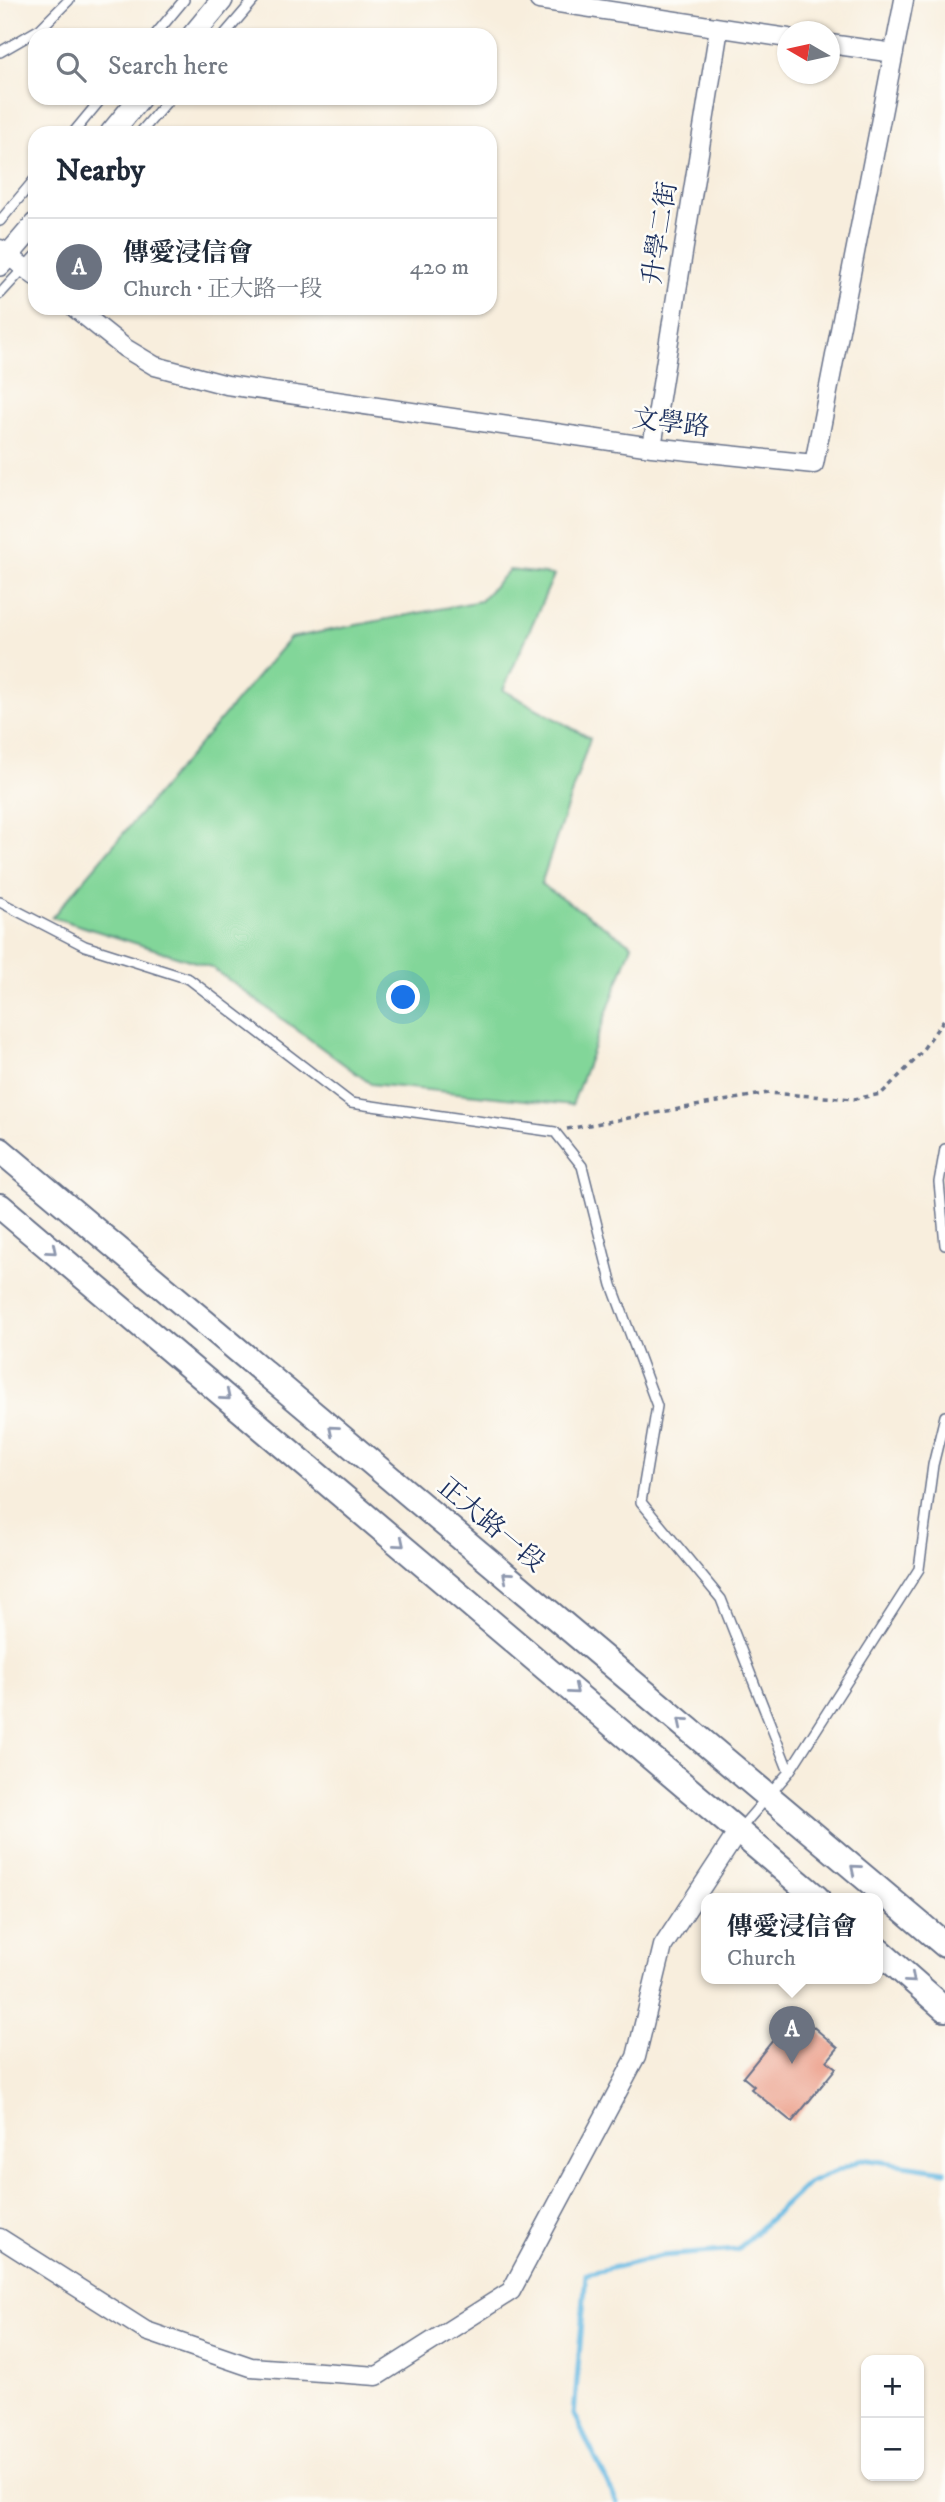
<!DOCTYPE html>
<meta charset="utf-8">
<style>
body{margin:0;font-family:"IM FELL DW Pica","Noto Serif TC",serif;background:#f6f6f7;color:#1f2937}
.controls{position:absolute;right:21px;bottom:21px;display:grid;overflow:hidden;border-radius:14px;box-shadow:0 2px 5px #0004}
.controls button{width:63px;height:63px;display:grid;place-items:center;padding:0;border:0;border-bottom:2px solid #e0e1e3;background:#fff;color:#1f2937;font:35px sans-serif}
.compass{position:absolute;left:777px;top:21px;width:63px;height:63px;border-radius:50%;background:#fff;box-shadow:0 2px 5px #0004;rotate:279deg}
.you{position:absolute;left:404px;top:998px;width:24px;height:24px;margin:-18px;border:5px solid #fff;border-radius:50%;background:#1a73e8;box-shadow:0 0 0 10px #1a73e833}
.badge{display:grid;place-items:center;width:46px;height:46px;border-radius:50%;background:#d1495b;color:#fff;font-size:23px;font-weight:700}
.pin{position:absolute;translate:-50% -58px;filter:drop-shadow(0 2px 4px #0008)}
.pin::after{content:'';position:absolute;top:37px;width:24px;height:21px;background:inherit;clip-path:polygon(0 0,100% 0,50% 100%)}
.popup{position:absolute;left:701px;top:1893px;width:182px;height:91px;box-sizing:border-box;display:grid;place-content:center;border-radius:14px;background:#fff;filter:drop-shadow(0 2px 5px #0005);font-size:23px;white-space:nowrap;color:#747a83}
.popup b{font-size:26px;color:#1f2937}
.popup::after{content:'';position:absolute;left:50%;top:100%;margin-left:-14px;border:14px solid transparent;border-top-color:#fff}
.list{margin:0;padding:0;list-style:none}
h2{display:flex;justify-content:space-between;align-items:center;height:91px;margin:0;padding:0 28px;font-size:30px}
h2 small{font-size:23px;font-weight:400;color:#747a83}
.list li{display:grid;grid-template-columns:46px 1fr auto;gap:21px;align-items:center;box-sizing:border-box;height:98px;padding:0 28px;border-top:2px solid #e0e1e3}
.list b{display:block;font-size:26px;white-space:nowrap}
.list p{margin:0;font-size:23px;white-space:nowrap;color:#747a83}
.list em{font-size:23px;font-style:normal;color:#747a83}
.icon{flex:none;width:38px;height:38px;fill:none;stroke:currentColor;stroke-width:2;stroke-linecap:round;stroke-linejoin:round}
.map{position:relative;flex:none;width:945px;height:2502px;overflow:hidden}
.search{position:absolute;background:#fff;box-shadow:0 2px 5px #0004;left:28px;top:28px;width:469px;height:77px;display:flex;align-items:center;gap:18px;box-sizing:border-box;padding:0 24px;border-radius:21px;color:#747a83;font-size:26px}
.panel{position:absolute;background:#fff;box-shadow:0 2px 5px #0004;left:28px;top:126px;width:469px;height:189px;border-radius:21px}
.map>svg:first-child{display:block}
</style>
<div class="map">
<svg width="945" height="2502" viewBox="0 0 945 2502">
<rect width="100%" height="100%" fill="#fdfcf7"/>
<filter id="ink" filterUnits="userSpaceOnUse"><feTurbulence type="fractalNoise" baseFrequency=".0143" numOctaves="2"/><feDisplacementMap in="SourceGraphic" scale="14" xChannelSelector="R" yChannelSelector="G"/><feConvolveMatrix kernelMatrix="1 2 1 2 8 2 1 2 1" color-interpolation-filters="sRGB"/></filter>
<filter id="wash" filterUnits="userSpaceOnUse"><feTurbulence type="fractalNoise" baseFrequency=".00686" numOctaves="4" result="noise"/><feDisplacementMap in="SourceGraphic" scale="28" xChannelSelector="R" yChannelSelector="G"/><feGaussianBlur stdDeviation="1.57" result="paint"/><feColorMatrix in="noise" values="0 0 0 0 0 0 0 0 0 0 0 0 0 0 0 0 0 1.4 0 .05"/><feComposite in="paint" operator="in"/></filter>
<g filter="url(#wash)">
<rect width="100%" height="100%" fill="#f8eedd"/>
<!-- green -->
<path fill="#82d699" stroke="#4e827c" stroke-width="2" d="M 509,570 L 554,575 L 503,690 L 590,738 L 541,884 L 632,945 L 572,1105 L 371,1084 L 211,967 L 52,917 L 290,638 L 480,601 Z"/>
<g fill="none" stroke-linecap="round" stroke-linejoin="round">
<!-- stream -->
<path stroke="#66b9e2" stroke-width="5" d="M 617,2502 L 574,2415 L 586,2274 L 661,2256 L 737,2250 L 807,2184 L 863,2159 L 945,2171"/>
</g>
<g id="blocks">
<!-- building -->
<path fill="#eca18d" d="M 796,2012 L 838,2048 L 827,2061 L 836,2068 L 792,2122 L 751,2089 L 754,2086 L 743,2077 Z"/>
</g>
</g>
<g filter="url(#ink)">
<use href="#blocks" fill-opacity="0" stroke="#68728a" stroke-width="2"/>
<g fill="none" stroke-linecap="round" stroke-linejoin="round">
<!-- service casing -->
<g stroke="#68728a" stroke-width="12">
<path id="service" d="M 155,35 L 184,0
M 224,35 L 254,0
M 0,52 L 40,29 L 69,0
M 73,133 L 102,98
M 140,133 L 170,98
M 0,221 L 35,179
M 0,294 L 35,256
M 0,902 L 85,946 L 189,979 L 351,1103 L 555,1132 L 582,1166 L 612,1285 L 657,1406 L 641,1502 L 721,1599 L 789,1772
M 945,1149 L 939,1182 L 945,1245
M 739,1830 L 789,1772 L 919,1569 L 933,1465 L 945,1416"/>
</g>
<!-- minor casing -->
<g stroke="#68728a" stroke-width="21">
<path id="minor" d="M 539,0 L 788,38
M 830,44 L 894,53
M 0,249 L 35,276
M 75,308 L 125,348 L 155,366 L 227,385 L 652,447 L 814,464 L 904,0
M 652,447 L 719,28
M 0,2238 L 146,2331 L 251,2367 L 377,2376 L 511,2291 L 636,2057 L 663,1946 L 739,1830"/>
</g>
<!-- tertiary casing -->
<g stroke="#68728a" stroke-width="24">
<path id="tertiary" d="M 193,35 L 222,0
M 111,133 L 140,98
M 0,265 L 35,224"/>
</g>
<!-- secondary casing -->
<g stroke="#68728a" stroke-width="28">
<path id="secondary" d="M 0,1150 L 945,1945
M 0,1206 L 817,1898
M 878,1950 L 945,2009"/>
</g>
<!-- path -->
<path stroke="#68728a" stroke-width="3.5" stroke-dasharray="5 5" stroke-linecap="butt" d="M 567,1129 L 768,1093 L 854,1099 L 881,1094 L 916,1059 L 945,1018"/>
<!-- service -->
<use href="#service" stroke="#fff" stroke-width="9"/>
<!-- minor -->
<use href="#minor" stroke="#fff" stroke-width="18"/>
<!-- tertiary -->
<use href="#tertiary" stroke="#fff" stroke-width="21"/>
<!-- secondary -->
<use href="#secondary" stroke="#fff" stroke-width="24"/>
</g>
<!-- one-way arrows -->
<defs><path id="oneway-chevron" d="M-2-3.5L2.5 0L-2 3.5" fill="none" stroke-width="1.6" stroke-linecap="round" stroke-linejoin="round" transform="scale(1.75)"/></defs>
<g stroke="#8d97ae">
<use href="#oneway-chevron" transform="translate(52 1250) rotate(40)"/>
<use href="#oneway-chevron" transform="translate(226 1396) rotate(40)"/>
<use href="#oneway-chevron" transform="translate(333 1430) rotate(-140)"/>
<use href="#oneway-chevron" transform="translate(400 1543) rotate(40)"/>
<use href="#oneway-chevron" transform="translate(507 1576) rotate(-140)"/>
<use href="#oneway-chevron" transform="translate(574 1690) rotate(40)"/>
<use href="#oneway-chevron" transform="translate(682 1722) rotate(-140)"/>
<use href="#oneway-chevron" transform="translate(855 1869) rotate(-140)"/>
<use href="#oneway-chevron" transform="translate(911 1979) rotate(41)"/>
</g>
</g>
<g text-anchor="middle" stroke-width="5" stroke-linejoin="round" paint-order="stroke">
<!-- street labels -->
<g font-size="26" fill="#1b2f5e" stroke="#fdfcf7">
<text transform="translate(659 233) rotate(-81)" y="9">升學二街</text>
<text transform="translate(671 422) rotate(7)" y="9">文學路</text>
<text transform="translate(492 1524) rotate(40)" y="9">正大路一段</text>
</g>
</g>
</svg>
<div class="controls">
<button>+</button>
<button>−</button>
</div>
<svg class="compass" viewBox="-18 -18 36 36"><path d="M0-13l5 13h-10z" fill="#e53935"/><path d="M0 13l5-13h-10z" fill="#747a83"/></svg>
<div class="you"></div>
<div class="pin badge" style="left:792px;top:2064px;background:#6b7280">A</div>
<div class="popup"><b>傳愛浸信會</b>Church</div>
<div class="search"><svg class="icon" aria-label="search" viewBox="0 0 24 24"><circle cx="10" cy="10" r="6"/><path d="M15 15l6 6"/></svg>Search here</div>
<section class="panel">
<h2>Nearby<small></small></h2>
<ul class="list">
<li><span class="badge" style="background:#6b7280">A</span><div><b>傳愛浸信會</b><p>Church · 正大路一段</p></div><em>420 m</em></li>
</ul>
</section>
</div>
